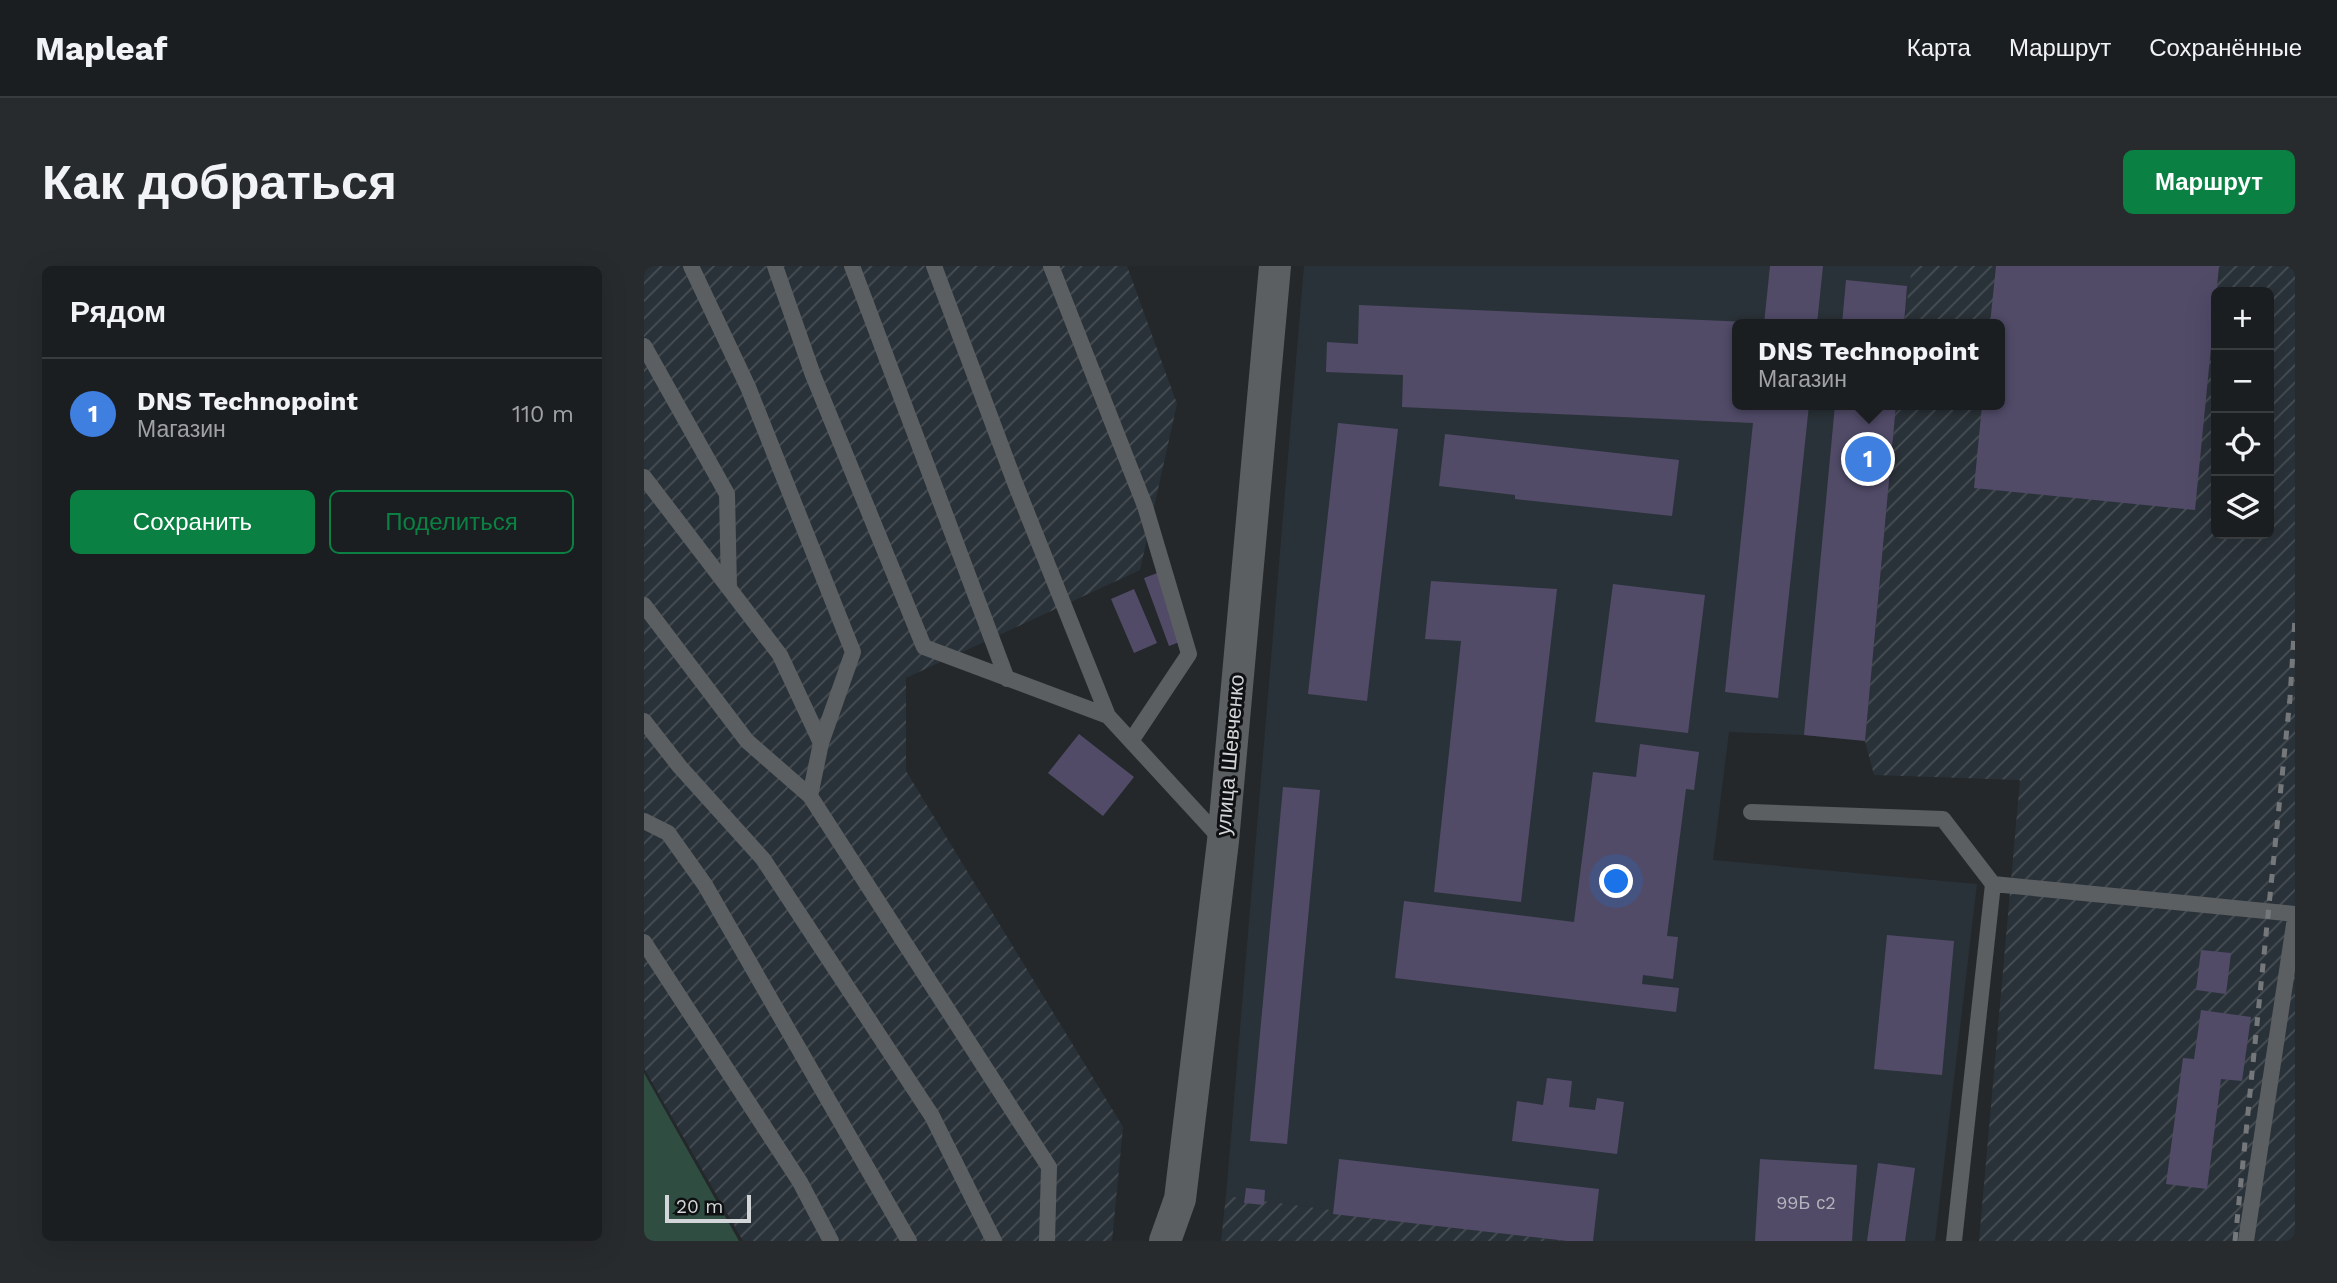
<!DOCTYPE html>
<html lang="ru">
<meta charset="utf-8">
<style>
body{margin:0;font-family:"Work Sans",sans-serif;background:#282b2d;color:#f1f3f6}
.controls{position:absolute;right:21px;top:21px;display:grid;overflow:hidden;border-radius:10px;box-shadow:0 7px 28px #0002}
.controls button{width:63px;height:63px;display:grid;place-items:center;padding:0;border:0;border-bottom:2px solid #393c3e;background:#1b1e20;color:#f1f3f6;font:35px sans-serif}
.scale{position:absolute;left:21px;bottom:18px;width:86px;box-sizing:border-box;padding-left:7px;border:4px solid #d3d6d8;border-top:0;font-size:19px;line-height:24px;white-space:nowrap;color:#d3d6d8;-webkit-text-stroke:5px #0f1012;paint-order:stroke}
.you{position:absolute;left:973px;top:616px;width:24px;height:24px;margin:-18px;border:5px solid #fff;border-radius:50%;background:#1a73e8;box-shadow:0 0 0 10px #1a73e833}
.badge{display:grid;place-items:center;width:46px;height:46px;border-radius:50%;background:#0b8043;color:#fff;font-size:23px;font-weight:700}
.pin{position:absolute;translate:-50% -50%;border:4px solid #fff;box-shadow:0 2px 7px #0006}
.popup{position:absolute;left:1088px;top:53px;width:273px;height:91px;box-sizing:border-box;display:grid;place-content:center;border-radius:10px;background:#1b1e20;filter:drop-shadow(0 2px 5px #0005);font-size:23px;white-space:nowrap;color:#a0a2a5}
.popup b{font-size:26px;color:#f1f3f6}
.popup::after{content:'';position:absolute;left:50%;top:100%;margin-left:-14px;border:14px solid transparent;border-top-color:#1b1e20}
.list{margin:0;padding:0;list-style:none}
h2{display:flex;justify-content:space-between;align-items:center;height:91px;margin:0;padding:0 28px;font-size:30px}
h2 small{font-size:23px;font-weight:400;color:#a0a2a5}
.list li{display:grid;grid-template-columns:46px 1fr auto;gap:21px;align-items:center;box-sizing:border-box;height:112px;padding:0 28px;border-top:2px solid #393c3e}
.list b{display:block;font-size:26px;white-space:nowrap}
.list p{margin:0;font-size:23px;white-space:nowrap;color:#a0a2a5}
.list em{font-size:23px;font-style:normal;color:#a0a2a5}
.actions{display:flex;gap:14px;padding:21px 28px}
.actions a{flex:1;padding:16px 0;border:2px solid #0b8043;border-radius:10px;text-align:center;font-size:24px;color:#0b8043}
.actions .main{background:#0b8043;color:#fff}
.icon{flex:none;width:38px;height:38px;fill:none;stroke:currentColor;stroke-width:2;stroke-linecap:round;stroke-linejoin:round}
.map{position:relative;flex:none;width:1651px;height:975px;overflow:hidden;border-radius:10px}
header{display:flex;align-items:center;gap:42px;box-sizing:border-box;height:98px;padding:0 35px;background:#1b1e20;border-bottom:2px solid #393c3e}
header strong{font-size:33px}
nav{display:flex;gap:38px;margin-inline-start:auto;font-size:24px}
.intro{display:flex;align-items:center;justify-content:space-between;box-sizing:border-box;height:168px;padding:0 42px}
h1{margin:0;font-size:49px}
.button{padding:18px 32px;border-radius:10px;background:#0b8043;color:#fff;font-size:24px;font-weight:700}
main{display:flex;gap:42px;padding:0 42px}
aside{flex:1;background:#1b1e20;border-radius:10px;box-shadow:0 7px 28px #0002}
.map>svg:first-child{display:block}
</style>
<header>
<strong>Mapleaf</strong>
<nav><a>Карта</a><a>Маршрут</a><a>Сохранённые</a></nav>
</header>
<div class="intro"><h1>Как добраться</h1><a class="button">Маршрут</a></div>
<main>
<aside>
<h2>Рядом<small></small></h2>
<ul class="list">
<li><span class="badge" style="background:#3f7fe0">1</span><div><b>DNS Technopoint</b><p>Магазин</p></div><em>110 m</em></li>
</ul>
<div class="actions"><a class="main">Сохранить</a><a>Поделиться</a></div>
</aside>
<div class="map">
<svg width="1651" height="975" viewBox="0 0 1651 975">
<defs>
<pattern id="industrial-furrows" width="10" height="10" patternUnits="userSpaceOnUse" patternTransform="scale(1.75)"><rect width="10" height="10" fill="#2a3239"/><path d="M-1 1l2-2M0 10L10 0M9 11l2-2" fill="none" stroke="#484f55"/></pattern>
</defs>
<rect width="100%" height="100%" fill="#24282b"/>
<!-- built -->
<path fill="#2a3239" d="M 660,0 L 1268,0 L 1260,58 L 1093,58 L 1093,139 L 1252,139 L 1221,475 L 1160,469 L 1085,466 L 1069,594 L 1333,618 L 1291,975 L 920,975 L 582,930 Z"/>
<!-- industrial -->
<path fill="url(#industrial-furrows)" fill-rule="evenodd" d="M 0,0 L 483,0 L 533,138 L 496,304 L 262,412 L 262,505 L 479,861 L 468,975 L 99,975 L 0,802 Z
M 1268,0 L 1651,0 L 1651,975 L 1335,975 L 1376,514 L 1230,509 L 1221,475 L 1252,139 L 1355,139 L 1355,58 L 1260,58 ZM 1572,26 L 1625,26 L 1625,268 L 1572,268 Z
M 582,930 L 920,975 L 577,975 Z"/>
<!-- grass -->
<path fill="#2f4d40" d="M 0,807 L 95,975 L 0,975 Z"/>
<!-- building -->
<path fill="#514b68" d="M 1126,0 L 1179,0 L 1173,58 L 1120,58 Z
M 1352,0 L 1575,0 L 1551,244 L 1330,222 L 1338,139 L 1355,139 L 1355,58 L 1346,58 Z
M 1202,14 L 1263,20 L 1260,58 L 1198,58 Z
M 715,39 L 1104,56 L 1104,58 L 1093,58 L 1093,139 L 1165,139 L 1134,432 L 1081,426 L 1109,157 L 758,141 L 759,109 L 682,106 L 683,76 L 714,78 Z
M 1191,139 L 1252,139 L 1221,475 L 1160,469 Z
M 694,157 L 754,163 L 723,435 L 664,428 Z
M 801,168 L 1035,194 L 1028,250 L 871,233 L 871,229 L 795,220 Z
M 516,306 L 541,374 L 525,380 L 500,312 Z
M 787,315 L 913,323 L 877,636 L 790,626 L 817,375 L 781,373 Z
M 969,318 L 1061,329 L 1044,467 L 951,456 Z
M 490,323 L 513,377 L 490,387 L 467,333 Z
M 435,468 L 490,511 L 459,550 L 404,507 Z
M 996,478 L 1055,486 L 1050,524 L 1042,523 L 1023,670 L 1034,671 L 1029,713 L 999,709 L 998,718 L 1035,722 L 1032,746 L 751,712 L 760,635 L 930,656 L 949,506 L 992,511 Z
M 639,521 L 676,524 L 643,878 L 606,875 Z
M 1243,669 L 1310,675 L 1298,809 L 1230,803 Z
M 1557,684 L 1587,687 L 1582,728 L 1552,724 Z
M 1557,744 L 1607,751 L 1598,815 L 1577,813 L 1563,923 L 1522,918 L 1539,792 L 1550,793 Z
M 903,812 L 928,815 L 925,841 L 951,844 L 953,832 L 980,836 L 973,888 L 868,875 L 873,835 L 899,839 Z
M 695,893 L 955,923 L 949,975 L 923,975 L 689,948 Z
M 1116,893 L 1213,899 L 1208,975 L 1111,975 Z
M 1234,897 L 1271,902 L 1261,975 L 1223,975 Z
M 602,922 L 621,924 L 620,939 L 600,937 Z"/>
<g fill="none" stroke-linecap="round" stroke-linejoin="round">
<!-- service -->
<path stroke="#5b5f62" stroke-width="16" d="M 47,0 L 104,121 L 209,386 L 177,477
M 131,0 L 169,109 L 280,381 L 464,450 L 579,575
M 208,0 L 363,413
M 290,0 L 371,217 L 464,450
M 407,0 L 501,240 L 545,388 L 487,475
M 0,80 L 83,228 L 85,322
M 0,211 L 136,389 L 177,477 L 166,530
M 0,339 L 103,475 L 166,530 L 405,901 L 403,975
M 0,455 L 36,501 L 119,593 L 288,850 L 350,975
M 1107,546 L 1299,553 L 1349,618 L 1310,975
M 0,555 L 24,567 L 61,619 L 265,975
M 1349,618 L 1651,648
M 0,676 L 156,916 L 187,975
M 1602,975 L 1651,652"/>
<!-- minor -->
<path stroke="#5b5f62" stroke-width="32" d="M 521,975 L 536,933 L 579,575 L 631,0"/>
<!-- rail -->
<path stroke="#75787b" stroke-width="5" stroke-dasharray="9 9" stroke-linecap="butt" d="M 1591,975 L 1646,432 L 1651,352"/>
</g>
<g text-anchor="middle" stroke-width="6" stroke-linejoin="round" paint-order="stroke">
<!-- number labels -->
<g font-size="18" fill="#b2b3bc">
<text x="1162" y="943">99Б с2</text>
</g>
<!-- street labels -->
<g font-size="21" fill="#d3d6d8" stroke="#0f1012">
<text transform="translate(586 489) rotate(-85)" y="7">улица Шевченко</text>
</g>
</g>
</svg>
<div class="controls">
<button>+</button>
<button>−</button>
<button><svg class="icon" aria-label="locate" viewBox="0 0 24 24"><circle cx="12" cy="12" r="6"/><path d="M12 2v4M12 18v4M2 12h4M18 12h4"/></svg></button>
<button><svg class="icon" aria-label="layers" viewBox="0 0 24 24"><path d="M12 4l9 5-9 5-9-5zM3 14l9 5 9-5"/></svg></button>
</div>
<div class="scale">20 m</div>
<div class="you"></div>
<div class="pin badge" style="left:1224px;top:193px;background:#3f7fe0">1</div>
<div class="popup"><b>DNS Technopoint</b>Магазин</div>
</div>
</main>
